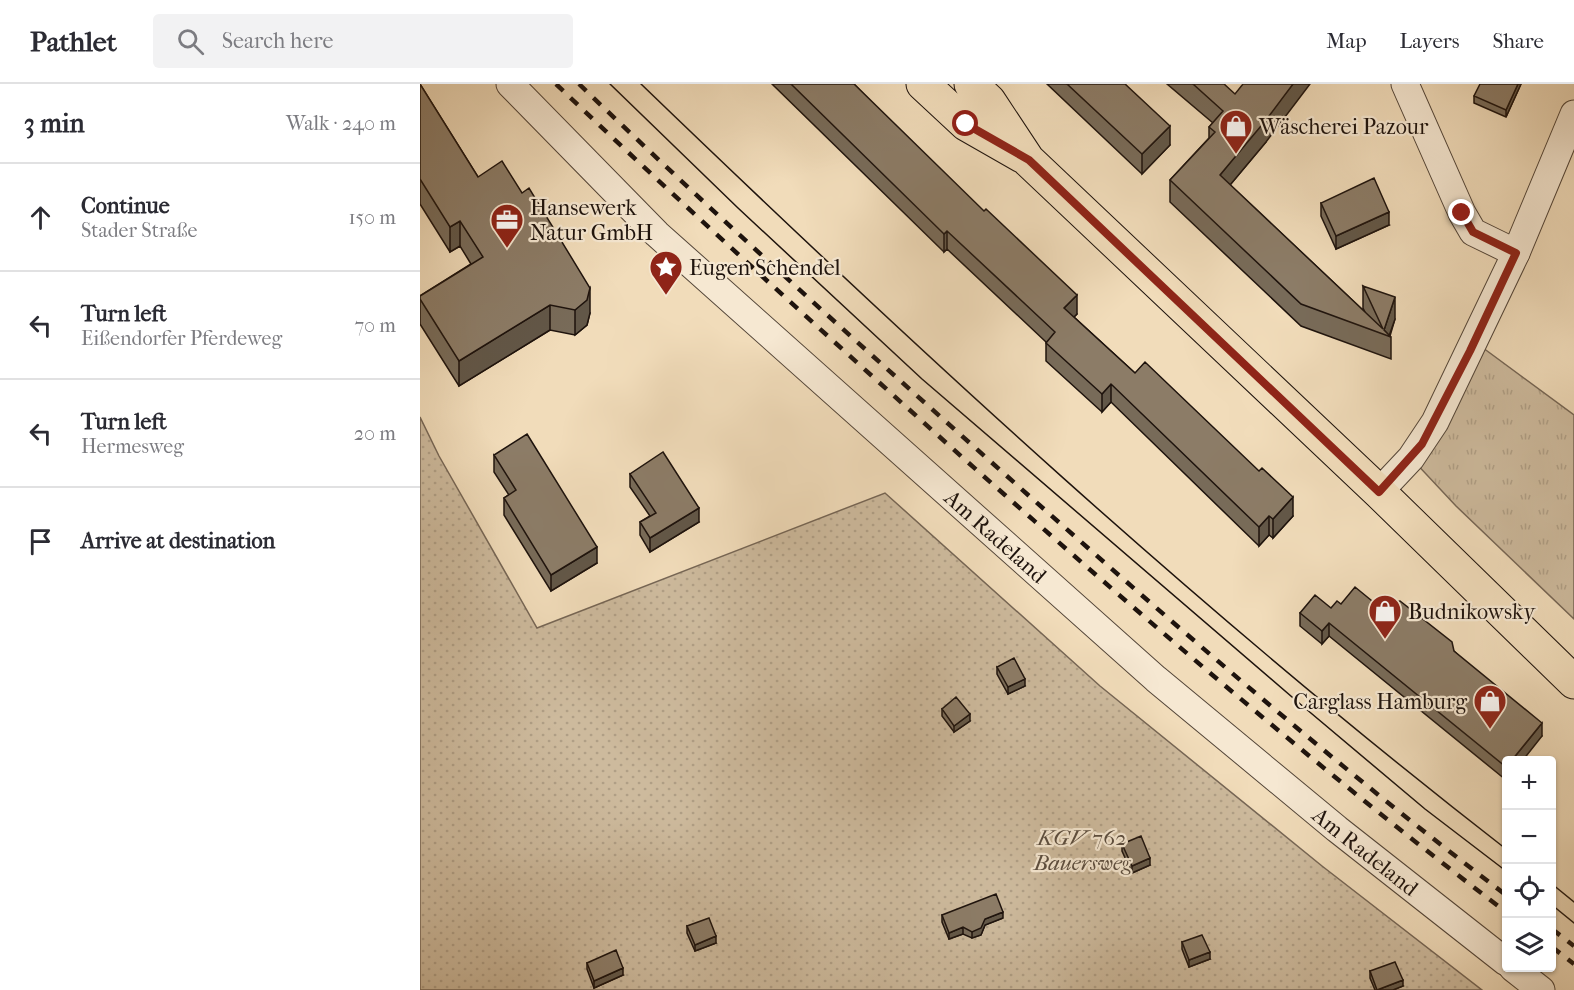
<!DOCTYPE html>
<meta charset="utf-8">
<style>
body{margin:0;font-family:"IM FELL French Canon",serif;background:#f2f2f3;color:#2b2b33}
.controls{position:absolute;right:18px;bottom:18px;display:grid;overflow:hidden;border-radius:6px;box-shadow:0 2px 4px #0004}
.controls button{width:54px;height:54px;display:grid;place-items:center;padding:0;border:0;border-bottom:2px solid #e1e1e2;background:#fff;color:#2b2b33;font:30px sans-serif}
.stop{position:absolute;width:18px;height:18px;margin:-14px;border:4px solid #8f2418;border-radius:50%;background:#fff}
.stop.end{background:#8f2418;border-color:#fff;box-shadow:0 2px 6px #0008}
.list{margin:0;padding:0;list-style:none}
h2{display:flex;justify-content:space-between;align-items:center;height:78px;margin:0;padding:0 24px;font-size:26px}
h2 small{font-size:20px;font-weight:400;color:#7c7c81}
.list li{display:grid;grid-template-columns:39px 1fr auto;gap:18px;align-items:center;box-sizing:border-box;height:108px;padding:0 24px;border-top:2px solid #e1e1e2}
.list b{display:block;font-size:22px;white-space:nowrap}
.list p{margin:0;font-size:20px;white-space:nowrap;color:#7c7c81}
.list em{font-size:20px;font-style:normal;color:#7c7c81}
.icon{flex:none;width:33px;height:33px;fill:none;stroke:currentColor;stroke-width:2;stroke-linecap:round;stroke-linejoin:round}
.map{position:relative;flex:none;width:1154px;height:906px;overflow:hidden}
header{display:flex;align-items:center;gap:36px;box-sizing:border-box;height:84px;padding:0 30px;background:#fff;border-bottom:2px solid #e1e1e2}
header strong{font-size:28px}
nav{display:flex;gap:33px;margin-inline-start:auto;font-size:21px}
.search{width:420px;height:54px;background:#f2f2f3;display:flex;align-items:center;gap:15px;box-sizing:border-box;padding:0 21px;border-radius:6px;color:#7c7c81;font-size:22px}
main{display:flex}
aside{flex:1;background:#fff}
.map>svg:first-child{display:block}
</style>
<header>
<strong>Pathlet</strong>
<div class="search"><svg class="icon" aria-label="search" viewBox="0 0 24 24"><circle cx="10" cy="10" r="6"/><path d="M15 15l6 6"/></svg>Search here</div>
<nav><a>Map</a><a>Layers</a><a>Share</a></nav>
</header>
<main>
<aside>
<h2>3 min<small>Walk · 240 m</small></h2>
<ul class="list">
<li><svg class="icon" aria-label="ahead" viewBox="0 0 24 24"><path d="M12 20V5M6 11l6-6 6 6"/></svg><div><b>Continue</b><p>Stader Straße</p></div><em>150 m</em></li>
<li><svg class="icon" aria-label="left" viewBox="0 0 24 24"><path d="M17 20v-9H6M10 6l-5 5 5 5"/></svg><div><b>Turn left</b><p>Eißendorfer Pferdeweg</p></div><em>70 m</em></li>
<li><svg class="icon" aria-label="left" viewBox="0 0 24 24"><path d="M17 20v-9H6M10 6l-5 5 5 5"/></svg><div><b>Turn left</b><p>Hermesweg</p></div><em>20 m</em></li>
<li><svg class="icon" aria-label="arrive" viewBox="0 0 24 24"><path d="M6 21V4h12l-3 4 3 4H6"/></svg><div><b>Arrive at destination</b></div></li>
</ul>
</aside>
<div class="map">
<svg width="1154" height="906" viewBox="0 0 1154 906">
<defs>
<pattern id="grass-dots" width="8" height="8" patternUnits="userSpaceOnUse" patternTransform="scale(1.5)"><rect width="8" height="8" fill="#cdba9d"/><path d="M2 2h.1M6 6h.1" fill="none" stroke="#b09f86" stroke-width="1.8" stroke-linecap="round"/></pattern>
<pattern id="park-tufts" width="24" height="20" patternUnits="userSpaceOnUse" patternTransform="scale(1.5)"><rect width="24" height="20" fill="#cdba9d"/><path d="M3 7l-1-3M5 7V3M7 7l1-3M15 17l-1-3M17 17v-4M19 17l1-3" fill="none" stroke="#b09f86"/></pattern>
</defs>
<rect width="100%" height="100%" fill="#f1dcba"/>
<filter id="stains"><feTurbulence type="fractalNoise" baseFrequency=".00333" numOctaves="4"/><feColorMatrix values="0 0 0 0 .2 0 0 0 0 .09 0 0 0 0 .02 0 0 0 .5 -.17"/></filter>
<radialGradient id="worn" r=".72"><stop offset=".6" stop-color="#630" stop-opacity="0"/><stop offset="1" stop-color="#630" stop-opacity=".3"/></radialGradient>
<!-- grass -->
<path fill="url(#grass-dots)" stroke="#766655" stroke-width="1.5" d="M 0,333 L 19,372 L 117,544 L 465,409 L 680,602 L 902,782 L 1062,906 L 0,906 Z"/>
<!-- park -->
<path fill="url(#park-tufts)" stroke="#766655" stroke-width="1.5" d="M 1055,258 L 1154,331 L 1154,535 L 1036,422 L 991,374 Z"/>
<g fill="none" stroke-linecap="round" stroke-linejoin="round">
<!-- minor casing -->
<g stroke="#534538" stroke-width="29">
<g id="minor">
<path id="s1" d="M 90,0 L 237,150 L 736,595 L 917,745 L 1086,878"/>
<path d="M 985,0 L 1042,129 L 1053,148 L 1096,169"/>
<path d="M 959,408 L 991,374 L 1015,338 L 1096,169 L 1154,30"/>
<path d="M 1093,884 L 1121,906"/>
</g>
</g>
<!-- primary casing -->
<g stroke="#1e130d" stroke-width="35">
<path id="primary" d="M 503,0 L 546,40 L 602,72
M 551,0 L 569,17 L 608,76 L 959,408 L 1154,598"/>
</g>
<!-- minor -->
<use href="#minor" stroke="#f6e8d2" stroke-width="27"/>
<!-- primary -->
<use href="#primary" stroke="#f1dcba" stroke-width="33"/>
<!-- tram -->
<path stroke="#1e130d" stroke-width="1.5" d="M 190,0 L 318,124 L 502,295 L 879,619 L 1005,725 L 1086,787
M 221,0 C 498,267 782,529 1086,765
M 1132,800 L 1154,818
M 1132,821 L 1154,839"/>
<!-- rail -->
<path stroke="#1e130d" stroke-width="4.5" stroke-dasharray="10 10" stroke-linecap="butt" d="M 136,0 C 269,127 405,250 542,373 C 719,530 898,685 1086,828
M 159,0 C 293,129 431,253 570,377 C 737,526 907,675 1086,811
M 1132,845 L 1154,862
M 1132,863 L 1154,880"/>
</g>
<!-- wall -->
<path fill="#786b59" stroke="#1e130d" stroke-width="1.5" d="M 0,0 L 58,93 L 170,229 L 167,241 L 155,251 L 130,246 L 39,302 L 0,240 L 0,212 L 51,180 L 40,162 L 30,168 L 0,120 Z
M 352,0 L 434,0 L 657,230 L 654,233 L 715,289 L 873,432 L 853,454 L 849,451 L 839,462 L 691,318 L 682,328 L 626,277 L 626,258 L 527,165 L 524,168 Z
M 627,0 L 705,0 L 750,61 L 722,90 Z
M 747,0 L 804,0 L 846,58 L 810,101 L 945,228 L 943,224 L 943,202 L 975,235 L 970,252 L 971,253 L 971,275 L 881,242 L 750,118 L 750,96 L 789,54 L 789,43 L 793,39 Z
M 1101,0 L 1086,33 L 1054,19 L 1054,12 Z
M 901,119 L 969,141 L 916,165 L 901,132 Z
M 74,371 L 177,479 L 131,507 L 84,431 L 84,414 L 89,411 L 74,388 Z
M 210,390 L 279,438 L 230,468 L 220,451 L 220,438 L 230,432 L 210,403 Z
M 921,520 L 957,521 L 1034,567 L 1122,652 L 1086,676 L 1086,696 L 909,552 L 902,560 L 880,542 L 880,529 L 911,524 Z
M 577,583 L 605,602 L 588,610 L 577,590 Z
M 522,625 L 550,637 L 534,648 L 522,632 Z
M 702,760 L 730,781 L 712,789 L 702,767 Z
M 522,831 L 583,834 L 565,841 L 561,851 L 552,854 L 543,850 L 529,855 L 522,838 Z
M 267,842 L 296,859 L 275,867 L 267,849 Z
M 762,858 L 790,875 L 769,883 L 762,865 Z
M 167,879 L 203,891 L 174,904 L 167,885 Z
M 950,887 L 983,902 L 973,906 L 955,906 L 950,894 Z"/>
<!-- shaded-wall -->
<path fill="#625748" stroke="#1e130d" stroke-width="1.5" d="M 873,0 L 890,0 L 846,58 L 800,113 L 800,91 Z
M 1098,0 L 1101,0 L 1086,33 L 1086,26 Z
M 750,42 L 750,61 L 722,90 L 722,70 Z
M 969,128 L 969,141 L 916,165 L 916,152 Z
M 40,137 L 40,162 L 30,168 L 30,143 Z
M 527,147 L 527,165 L 524,168 L 524,150 Z
M 170,204 L 170,229 L 167,241 L 155,251 L 155,226 Z
M 657,211 L 657,230 L 644,243 L 644,224 Z
M 975,213 L 975,235 L 969,252 L 964,246 Z
M 130,221 L 130,246 L 39,302 L 39,277 Z
M 691,300 L 691,318 L 682,328 L 682,310 Z
M 873,413 L 873,432 L 853,454 L 853,435 Z
M 279,424 L 279,438 L 230,468 L 230,454 Z
M 849,432 L 849,451 L 839,462 L 839,443 Z
M 177,463 L 177,479 L 131,507 L 131,491 Z
M 909,539 L 909,552 L 902,560 L 902,547 Z
M 605,595 L 605,602 L 588,610 L 588,603 Z
M 550,630 L 550,637 L 534,648 L 534,642 Z
M 1122,639 L 1122,652 L 1103,676 L 1092,676 Z
M 730,774 L 730,781 L 712,789 L 712,782 Z
M 583,828 L 583,834 L 565,841 L 561,851 L 552,854 L 552,848 L 565,835 Z
M 543,843 L 543,850 L 529,855 L 529,849 Z
M 296,852 L 296,859 L 275,867 L 275,861 Z
M 790,868 L 790,875 L 769,883 L 769,876 Z
M 203,884 L 203,891 L 174,904 L 174,897 Z
M 983,896 L 983,902 L 973,906 L 957,906 Z"/>
<!-- building -->
<path fill="#8c7c67" stroke="#1e130d" stroke-width="1.5" d="M 0,0 L 58,93 L 82,77 L 102,109 L 109,104 L 170,204 L 167,216 L 155,226 L 130,221 L 39,277 L 0,215 L 0,212 L 63,173 L 40,137 L 30,143 L 0,95 Z
M 371,0 L 434,0 L 564,127 L 566,125 L 657,211 L 644,224 L 715,289 L 725,278 L 839,387 L 842,384 L 873,413 L 853,435 L 849,432 L 839,443 L 691,300 L 682,310 L 626,259 L 635,248 L 527,147 L 524,150 Z
M 647,0 L 705,0 L 750,42 L 722,70 Z
M 773,0 L 804,0 L 815,10 L 823,0 L 873,0 L 846,36 L 800,91 L 963,245 L 943,202 L 975,213 L 964,246 L 971,253 L 881,220 L 750,96 L 795,48 L 789,43 L 803,27 Z
M 1060,0 L 1098,0 L 1086,26 L 1054,12 Z
M 954,94 L 969,128 L 916,152 L 901,119 Z
M 107,350 L 177,463 L 131,491 L 84,414 L 96,406 L 74,371 Z
M 243,368 L 279,424 L 230,454 L 220,438 L 236,429 L 210,390 Z
M 935,503 L 957,521 L 980,517 L 1032,558 L 1034,567 L 1122,639 L 1092,676 L 1086,676 L 1086,683 L 909,539 L 902,547 L 880,529 L 895,511 L 911,524 L 917,517 L 921,520 Z
M 594,574 L 605,595 L 588,603 L 577,583 Z
M 536,613 L 550,630 L 534,642 L 522,625 Z
M 721,752 L 730,774 L 712,782 L 702,760 Z
M 576,810 L 583,828 L 565,835 L 561,844 L 552,848 L 543,843 L 529,849 L 522,831 Z
M 289,834 L 296,852 L 275,861 L 267,842 Z
M 782,851 L 790,868 L 769,876 L 762,858 Z
M 196,866 L 203,884 L 174,897 L 167,879 Z
M 975,878 L 983,896 L 957,906 L 950,887 Z"/>
<g fill="none" stroke-linecap="round" stroke-linejoin="round">
<!-- route -->
<path stroke="#8f2418" stroke-width="8" d="M 546,40 L 609,76 L 959,408 L 1002,360 L 1050,267 L 1096,169 L 1053,148 L 1042,129"/>
</g>
<!-- icons -->
<defs>
<g id="shop-pin" transform="scale(1.725)"><path d="M0 17L-7.5 6A9.5 9.5 0 1 1 7.5 6Z" fill="#8f2418" stroke="#f6e8d2"/><path d="M-5-2.5h2.3a2.7 3.5 0 0 1 5.4 0H5L5.5 6h-11ZM-1.5-2.5h3a1.5 2.3 0 0 0-3 0Z" fill="#fff"/></g>
<g id="office-pin" transform="scale(1.725)"><path d="M0 17L-7.5 6A9.5 9.5 0 1 1 7.5 6Z" fill="#8f2418" stroke="#f6e8d2"/><path d="M-6-3h4V-5.5h4V-3h4V5H-6ZM-1-4.5V-3h2v-1.5ZM-6 0V1H6V0Z" fill="#fff"/></g>
<g id="sight-pin" transform="scale(1.725)"><path d="M0 17L-7.5 6A9.5 9.5 0 1 1 7.5 6Z" fill="#8f2418" stroke="#f6e8d2"/><path d="M0-6L1.8-2.2L6-1.7L2.9 1.2L3.7 5.4L0 3.3L-3.7 5.4L-2.9 1.2L-6-1.7L-1.8-2.2Z" fill="#fff"/></g>
</defs>
<g fill-rule="evenodd">
<use href="#shop-pin" x="816" y="42"/>
<use href="#office-pin" x="87" y="136"/>
<use href="#sight-pin" x="246" y="183"/>
<use href="#shop-pin" x="965" y="527"/>
<use href="#shop-pin" x="1070" y="617"/>
</g>
<g text-anchor="middle" stroke-width="4.5" stroke-linejoin="round" paint-order="stroke">
<!-- poi labels -->
<g font-size="22" fill="#1e130d" stroke="#f6e8d2" text-anchor="start">
<text x="839" y="50">Wäscherei Pazour</text>
<text x="110" y="131">Hansewerk<tspan x="110" dy="25">Natur GmbH</tspan></text>
<text x="269" y="191">Eugen Schendel</text>
<text x="988" y="535">Budnikowsky</text>
<text x="1047" y="625" text-anchor="end">Carglass Hamburg</text>
</g>
<!-- street labels -->
<g font-size="22" fill="#1e130d" stroke="#f6e8d2">
<text dy="8" stroke="none"><textPath href="#s1" startOffset="664">Am Radeland</textPath></text>
<text dy="8" stroke="none"><textPath href="#s1" startOffset="1150">Am Radeland</textPath></text>
</g>
<!-- park labels -->
<g font-size="22" font-style="italic" fill="#5b4d3f" stroke="#f6e8d2">
<text x="662" y="761">KGV 762<tspan x="662" dy="25">Bauersweg</tspan></text>
</g>
</g>
<rect width="100%" height="100%" filter="url(#stains)"/>
<rect width="100%" height="100%" fill="url(#worn)"/>
</svg>
<div class="controls">
<button>+</button>
<button>−</button>
<button><svg class="icon" aria-label="locate" viewBox="0 0 24 24"><circle cx="12" cy="12" r="6"/><path d="M12 2v4M12 18v4M2 12h4M18 12h4"/></svg></button>
<button><svg class="icon" aria-label="layers" viewBox="0 0 24 24"><path d="M12 4l9 5-9 5-9-5zM3 14l9 5 9-5"/></svg></button>
</div>
<div class="stop" style="left:546px;top:40px"></div>
<div class="stop end" style="left:1042px;top:129px"></div>
</div>
</main>
